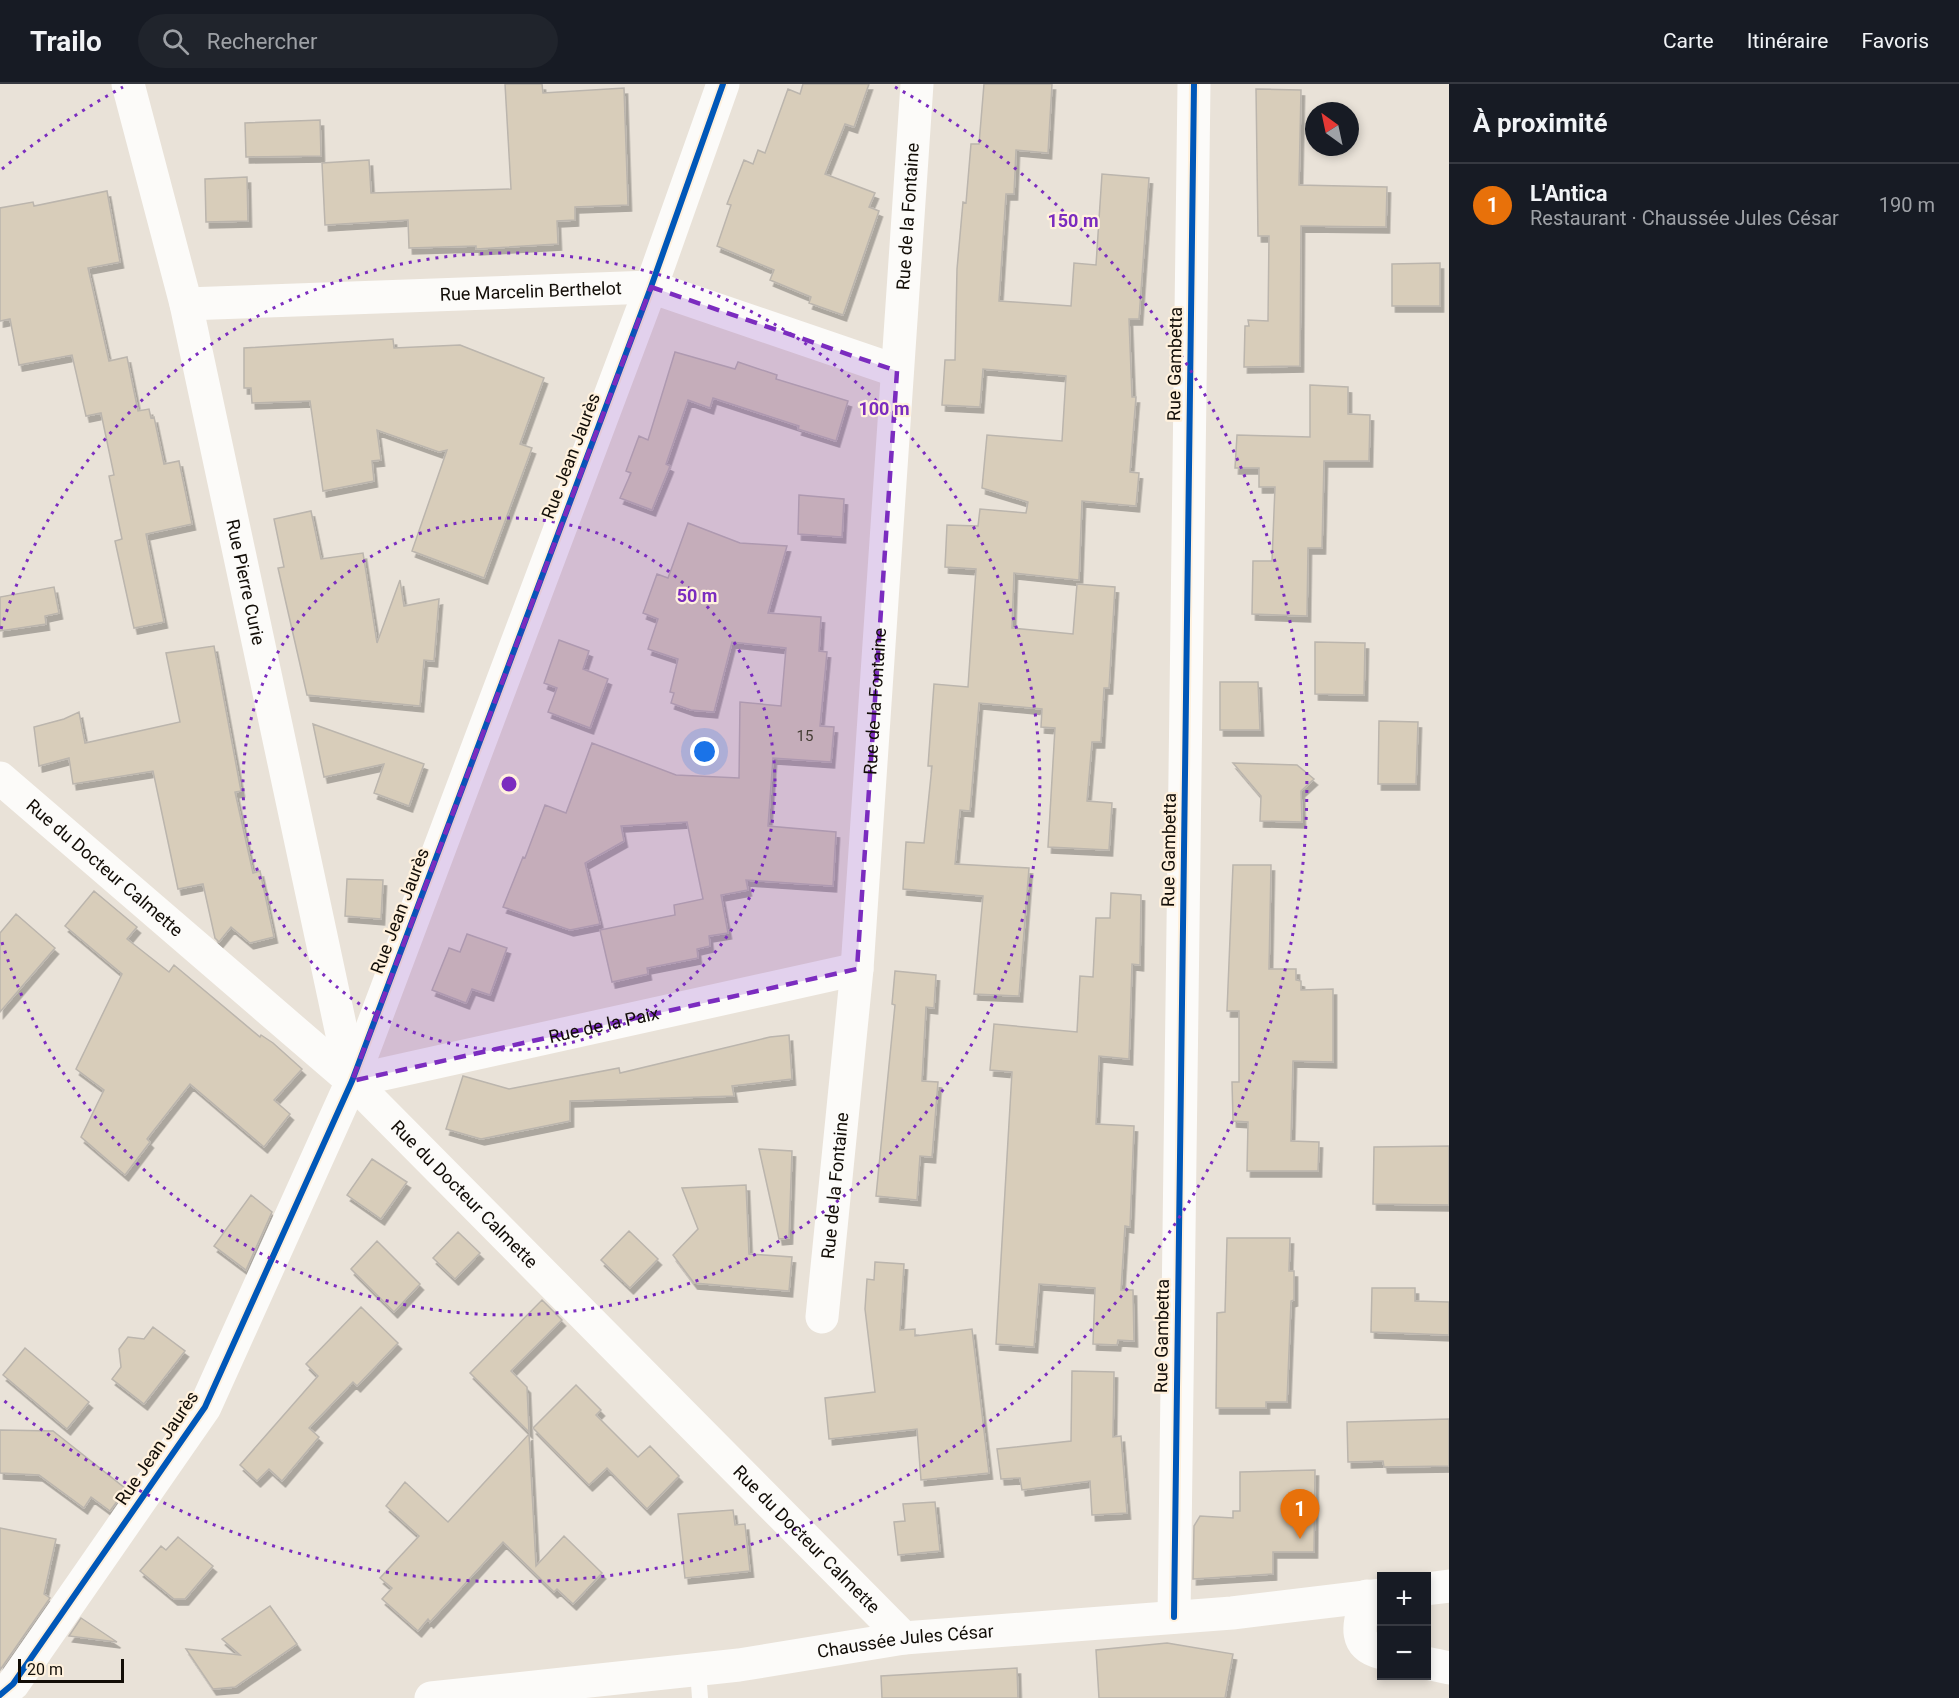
<!DOCTYPE html>
<html lang="fr">
<meta charset="utf-8">
<style>
body{margin:0;font-family:Roboto,sans-serif;background:#20242c;color:#f1f3f6}
.controls{position:absolute;right:18px;bottom:18px;display:grid;overflow:hidden;border-radius:0px;box-shadow:0 3px 9px #0003}
.controls button{width:54px;height:54px;display:grid;place-items:center;padding:0;border:0;border-bottom:2px solid #363941;background:#171b24;color:#f1f3f6;font:30px sans-serif}
.compass{position:absolute;left:1305px;top:18px;width:54px;height:54px;border-radius:50%;background:#171b24;box-shadow:0 3px 9px #0003;rotate:327deg}
.scale{position:absolute;left:18px;bottom:15px;width:106px;box-sizing:border-box;padding-left:6px;border:3px solid #120d07;border-top:0;font-size:16px;line-height:21px;white-space:nowrap;color:#120d07;-webkit-text-stroke:4px #fff1dd;paint-order:stroke}
.you{position:absolute;left:705px;top:668px;width:21px;height:21px;margin:-15px;border:4px solid #fff;border-radius:50%;background:#1a73e8;box-shadow:0 0 0 9px #1a73e833}
.badge{display:grid;place-items:center;width:39px;height:39px;border-radius:50%;background:#aeadab;color:#fff;font-size:20px;font-weight:700}
.pin{position:absolute;translate:-50% -50px;filter:drop-shadow(0 2px 3px #0008)}
.pin::after{content:'';position:absolute;top:32px;width:21px;height:18px;background:inherit;clip-path:polygon(0 0,100% 0,50% 100%)}
.list{margin:0;padding:0;list-style:none}
h2{display:flex;justify-content:space-between;align-items:center;height:78px;margin:0;padding:0 24px;font-size:26px}
h2 small{font-size:20px;font-weight:400;color:#9ea1a6}
.list li{display:grid;grid-template-columns:39px 1fr auto;gap:18px;align-items:center;box-sizing:border-box;height:84px;padding:0 24px;border-top:2px solid #363941}
.list b{display:block;font-size:22px;white-space:nowrap}
.list p{margin:0;font-size:20px;white-space:nowrap;color:#9ea1a6}
.list em{font-size:20px;font-style:normal;color:#9ea1a6}
.icon{flex:none;width:33px;height:33px;fill:none;stroke:currentColor;stroke-width:2;stroke-linecap:round;stroke-linejoin:round}
.map{position:relative;flex:none;width:1449px;height:1614px;overflow:hidden}
header{display:flex;align-items:center;gap:36px;box-sizing:border-box;height:84px;padding:0 30px;background:#171b24;border-bottom:2px solid #363941}
header strong{font-size:28px}
nav{display:flex;gap:33px;margin-inline-start:auto;font-size:21px}
.search{width:420px;height:54px;background:#20242c;display:flex;align-items:center;gap:15px;box-sizing:border-box;padding:0 21px;border-radius:33px;color:#9ea1a6;font-size:22px}
main{display:flex}
aside{flex:1;background:#171b24}
.map>svg:first-child{display:block}
</style>
<header>
<strong>Trailo</strong>
<div class="search"><svg class="icon" aria-label="search" viewBox="0 0 24 24"><circle cx="10" cy="10" r="6"/><path d="M15 15l6 6"/></svg>Rechercher</div>
<nav><a>Carte</a><a>Itinéraire</a><a>Favoris</a></nav>
</header>
<main>
<div class="map">
<svg width="1449" height="1614" viewBox="0 0 1449 1614">
<defs>
<filter id="shadow"><feDropShadow dx="3.5" dy="6" stdDeviation="0" flood-color="#0004"/></filter>
</defs>
<rect width="100%" height="100%" fill="#e9e2d8"/>
<!-- building -->
<path fill="#d8cdba" stroke="#bbb5ad" stroke-width="1.5" filter="url(#shadow)" d="M 505,0 L 542,0 L 543,9 L 624,4 L 628,121 L 575,123 L 575,136 L 557,137 L 558,160 L 476,165 L 476,162 L 409,164 L 408,136 L 325,141 L 322,79 L 369,76 L 371,109 L 511,105 Z
M 803,0 L 869,0 L 854,43 L 845,40 L 825,90 L 875,109 L 869,123 L 879,127 L 843,231 L 809,219 L 811,213 L 770,196 L 774,186 L 717,162 L 731,121 L 727,120 L 744,76 L 753,80 L 758,66 L 765,69 L 788,5 L 800,10 Z
M 984,0 L 1052,0 L 1048,69 L 1016,66 L 1014,110 L 1006,110 L 999,217 L 1071,222 L 1074,179 L 1096,181 L 1102,90 L 1149,94 L 1139,235 L 1129,235 L 1132,313 L 1136,313 L 1130,388 L 1139,389 L 1136,422 L 1082,417 L 1079,496 L 1014,489 L 1012,544 L 1073,550 L 1077,500 L 1115,503 L 1109,604 L 1104,604 L 1101,658 L 1092,658 L 1087,717 L 1112,719 L 1109,766 L 1048,763 L 1055,644 L 1041,643 L 1042,625 L 979,619 L 970,727 L 960,726 L 955,780 L 1029,784 L 1019,912 L 974,910 L 983,812 L 903,805 L 906,758 L 924,759 L 932,682 L 928,682 L 934,600 L 968,603 L 976,485 L 945,483 L 947,441 L 978,442 L 980,425 L 1026,429 L 1028,418 L 982,404 L 987,351 L 1062,357 L 1066,292 L 983,285 L 980,323 L 942,321 L 945,276 L 955,276 L 957,185 L 963,118 L 966,119 L 971,60 L 979,60 Z
M 1256,5 L 1301,6 L 1299,101 L 1387,103 L 1386,143 L 1301,142 L 1300,282 L 1244,283 L 1245,242 L 1249,242 L 1248,236 L 1268,237 L 1269,152 L 1258,152 Z
M 320,36 L 321,72 L 246,73 L 245,39 Z
M 247,93 L 248,137 L 206,138 L 205,95 Z
M 107,107 L 120,178 L 88,184 L 109,277 L 127,273 L 138,327 L 149,325 L 151,334 L 154,333 L 164,380 L 179,377 L 192,440 L 146,450 L 164,538 L 134,544 L 115,457 L 122,455 L 109,392 L 114,391 L 101,329 L 86,332 L 72,271 L 19,281 L 10,235 L 0,237 L 0,124 L 33,118 L 34,122 Z
M 1440,179 L 1440,222 L 1392,222 L 1392,180 Z
M 393,255 L 394,264 L 460,261 L 544,294 L 520,360 L 532,364 L 484,494 L 412,467 L 447,366 L 439,368 L 377,346 L 381,376 L 372,377 L 374,397 L 323,407 L 310,317 L 252,319 L 251,304 L 244,304 L 244,264 Z
M 675,268 L 735,285 L 738,278 L 777,291 L 776,295 L 848,317 L 836,357 L 798,345 L 799,342 L 713,314 L 710,324 L 688,316 L 666,380 L 670,382 L 652,426 L 620,414 L 631,389 L 626,387 L 639,352 L 648,356 Z
M 1310,301 L 1348,303 L 1348,330 L 1370,331 L 1369,377 L 1324,377 L 1322,464 L 1308,464 L 1307,532 L 1252,530 L 1253,477 L 1272,477 L 1275,403 L 1259,403 L 1259,384 L 1235,384 L 1237,351 L 1310,353 Z
M 799,411 L 844,415 L 842,453 L 798,450 Z
M 311,427 L 321,475 L 363,469 L 377,559 L 400,496 L 404,522 L 439,515 L 434,577 L 424,576 L 420,622 L 307,611 L 278,484 L 284,483 L 274,435 Z
M 688,439 L 740,459 L 787,462 L 768,529 L 821,533 L 819,567 L 827,568 L 820,642 L 834,643 L 831,678 L 773,674 L 768,742 L 836,748 L 833,802 L 746,796 L 748,806 L 721,811 L 728,849 L 709,852 L 710,862 L 697,865 L 698,874 L 647,884 L 648,890 L 612,898 L 600,846 L 675,831 L 674,821 L 703,815 L 687,738 L 621,742 L 624,757 L 585,779 L 600,840 L 570,846 L 503,823 L 523,773 L 525,774 L 545,721 L 566,729 L 592,659 L 676,691 L 739,694 L 740,618 L 781,622 L 786,564 L 732,558 L 714,628 L 691,626 L 671,619 L 674,609 L 670,608 L 678,575 L 648,565 L 658,535 L 643,529 L 657,490 L 668,494 Z
M 54,503 L 59,529 L 45,532 L 46,540 L 0,547 L 0,513 Z
M 559,556 L 589,567 L 583,585 L 608,595 L 590,644 L 548,628 L 557,604 L 544,599 Z
M 1315,558 L 1365,559 L 1364,611 L 1315,610 Z
M 214,562 L 241,707 L 235,708 L 253,789 L 260,787 L 274,853 L 250,859 L 231,843 L 219,858 L 215,854 L 203,800 L 178,805 L 153,687 L 73,700 L 69,674 L 39,682 L 34,643 L 64,635 L 79,628 L 85,659 L 180,638 L 166,569 Z
M 1220,598 L 1258,598 L 1260,646 L 1220,646 Z
M 1379,637 L 1418,638 L 1416,700 L 1378,700 Z
M 313,640 L 424,680 L 409,722 L 374,709 L 384,680 L 324,693 Z
M 1233,679 L 1297,681 L 1314,695 L 1301,707 L 1302,738 L 1260,737 L 1261,712 Z
M 1233,781 L 1271,781 L 1269,885 L 1296,885 L 1296,896 L 1301,897 L 1301,906 L 1333,905 L 1333,978 L 1293,977 L 1291,1057 L 1319,1058 L 1318,1087 L 1247,1087 L 1248,1038 L 1233,1037 L 1232,998 L 1239,998 L 1239,927 L 1227,927 Z
M 347,795 L 383,796 L 381,835 L 345,832 Z
M 94,807 L 137,843 L 127,855 L 169,888 L 174,881 L 260,953 L 261,951 L 273,959 L 302,985 L 274,1016 L 290,1030 L 264,1063 L 190,1000 L 147,1055 L 150,1058 L 125,1091 L 81,1053 L 104,1006 L 76,985 L 122,890 L 65,842 Z
M 1111,809 L 1141,811 L 1140,881 L 1132,880 L 1129,975 L 1099,972 L 1096,1040 L 1134,1042 L 1130,1143 L 1125,1142 L 1121,1206 L 1133,1206 L 1134,1257 L 1118,1256 L 1117,1261 L 1093,1260 L 1095,1204 L 1039,1200 L 1034,1263 L 996,1260 L 1012,988 L 990,986 L 994,940 L 1077,948 L 1080,892 L 1093,893 L 1096,834 L 1110,834 Z
M 16,830 L 55,864 L 0,928 L 0,849 Z
M 467,850 L 507,864 L 490,911 L 472,905 L 466,919 L 432,906 L 449,864 L 460,868 Z
M 895,887 L 936,891 L 934,924 L 926,923 L 922,997 L 938,998 L 932,1073 L 920,1072 L 917,1116 L 876,1112 L 895,921 L 892,920 Z
M 789,951 L 792,995 L 732,1002 L 734,1012 L 570,1017 L 570,1037 L 481,1055 L 446,1045 L 463,992 L 509,1005 L 619,984 L 620,989 L 770,953 Z
M 1449,1062 L 1449,1121 L 1373,1120 L 1374,1063 Z
M 759,1065 L 792,1067 L 789,1154 L 779,1155 Z
M 372,1075 L 407,1098 L 381,1135 L 347,1111 Z
M 746,1101 L 749,1170 L 792,1173 L 789,1207 L 694,1199 L 673,1171 L 698,1145 L 682,1104 Z
M 251,1111 L 272,1128 L 246,1186 L 214,1162 Z
M 629,1147 L 658,1175 L 630,1204 L 601,1176 Z
M 458,1148 L 480,1169 L 455,1195 L 433,1174 Z
M 1227,1154 L 1290,1154 L 1289,1187 L 1294,1187 L 1294,1216 L 1291,1217 L 1287,1318 L 1266,1318 L 1266,1324 L 1216,1324 L 1217,1229 L 1225,1228 Z
M 377,1157 L 420,1200 L 394,1228 L 351,1185 Z
M 875,1178 L 904,1180 L 900,1246 L 915,1245 L 915,1252 L 972,1245 L 989,1389 L 921,1396 L 917,1345 L 829,1355 L 825,1314 L 875,1308 L 865,1225 L 867,1195 L 874,1196 Z
M 1372,1204 L 1415,1204 L 1415,1217 L 1449,1218 L 1449,1251 L 1371,1248 Z
M 542,1216 L 562,1236 L 511,1287 L 527,1303 L 529,1348 L 470,1289 Z
M 361,1223 L 398,1259 L 357,1302 L 353,1298 L 309,1344 L 319,1353 L 282,1397 L 269,1385 L 257,1397 L 240,1381 L 318,1292 L 306,1280 Z
M 153,1243 L 185,1267 L 144,1320 L 112,1295 L 121,1283 L 119,1265 L 128,1253 L 144,1255 Z
M 25,1264 L 89,1318 L 67,1345 L 3,1291 Z
M 1072,1287 L 1114,1288 L 1113,1353 L 1121,1352 L 1127,1429 L 1092,1431 L 1090,1397 L 1022,1406 L 1020,1394 L 1001,1395 L 997,1365 L 1071,1357 Z
M 576,1301 L 601,1326 L 596,1331 L 638,1373 L 650,1362 L 679,1392 L 647,1425 L 607,1384 L 589,1401 L 533,1344 Z
M 1449,1335 L 1449,1382 L 1384,1383 L 1383,1377 L 1348,1378 L 1347,1338 Z
M 0,1346 L 53,1347 L 126,1405 L 110,1427 L 91,1413 L 84,1424 L 39,1391 L 0,1389 Z
M 529,1350 L 536,1482 L 564,1452 L 602,1489 L 573,1520 L 557,1505 L 554,1508 L 503,1458 L 430,1538 L 428,1535 L 418,1547 L 382,1515 L 392,1504 L 380,1494 L 419,1452 L 386,1422 L 405,1398 L 448,1438 Z
M 1315,1386 L 1314,1468 L 1273,1468 L 1273,1490 L 1193,1495 L 1194,1442 L 1200,1432 L 1233,1434 L 1233,1427 L 1240,1427 L 1240,1388 Z
M 935,1418 L 940,1467 L 898,1471 L 894,1438 L 905,1437 L 903,1420 Z
M 733,1426 L 735,1441 L 745,1440 L 750,1487 L 685,1494 L 678,1430 Z
M 0,1444 L 56,1455 L 44,1510 L 50,1514 L 0,1586 Z
M 178,1453 L 213,1482 L 185,1515 L 174,1515 L 140,1487 L 161,1462 L 166,1466 Z
M 270,1522 L 297,1560 L 235,1603 L 213,1605 L 186,1565 L 240,1571 L 222,1555 Z
M 81,1534 L 117,1558 L 69,1552 Z
M 1167,1559 L 1233,1570 L 1225,1614 L 1099,1614 L 1096,1566 Z
M 1017,1584 L 1018,1614 L 882,1614 L 881,1592 Z"/>
<g fill="none" stroke-linecap="round" stroke-linejoin="round">
<!-- service -->
<path stroke="#fcfbf9" stroke-width="16" d="M 698,1586 L 700,1614"/>
<!-- minor -->
<g stroke="#fcfbf9" stroke-width="33">
<path id="s1" d="M 128,0 L 186,220 L 352,997"/>
<path id="s2" d="M 186,220 L 651,203 L 897,287"/>
<path id="s3" d="M 0,694 L 352,997 L 904,1554"/>
<path id="s4" d="M 352,997 L 857,885"/>
<path id="s5" d="M 822,1233 L 857,885 L 917,0"/>
<path d="M 1367,1512 C 1361,1536 1349,1561 1382,1569"/>
<path d="M 1174,1533 L 1194,0"/>
<path d="M 1426,1579 L 1449,1584"/>
<path d="M 0,1611 L 13,1600 L 205,1323 L 352,997 L 651,203 L 723,0"/>
</g>
<!-- tertiary -->
<g stroke="#fcfbf9" stroke-width="33">
<path d="M 1426,1505 L 1449,1502"/>
<path id="s6" d="M 431,1614 L 739,1581 L 904,1554 L 1232,1529 L 1382,1511"/>
</g>
<!-- cycleway casing -->
<g stroke="#fff1dd" stroke-width="10">
<path id="cycleway" d="M 1174,1533 L 1194,0
M 0,1611 L 13,1600 L 205,1323 L 352,997 L 651,203 L 723,0"/>
</g>
<!-- cycleway -->
<use href="#cycleway" stroke="#0057b8" stroke-width="6"/>
</g>
<!-- marked area -->
<path fill="#7b2cbf" fill-opacity="0.2" stroke="#7b2cbf" stroke-width="4.5" stroke-dasharray="12 8" stroke-linejoin="round" d="M 651,203 L 897,287 L 857,885 L 352,997 Z"/>
<!-- distance rings -->
<g fill="none" stroke="#7b2cbf" stroke-width="3" stroke-dasharray="3 6">
<circle cx="509" cy="700" r="266"/>
<path d="M1 545A531 531 0 1 1 1 855"/>
<path d="M2 85A797 797 0 0 1 123 3M895 3A797 797 0 1 1 2 1315"/>
</g>
<g text-anchor="middle" stroke-width="4.5" stroke-linejoin="round" paint-order="stroke">
<!-- number labels -->
<g font-size="15" fill="#443d34">
<text x="805" y="657">15</text>
</g>
<!-- street labels -->
<g font-size="18" fill="#120d07" stroke="#fff1dd">
<text dy="6" stroke="none"><textPath href="#s5" startOffset="1104">Rue de la Fontaine</textPath></text>
<text dy="6" stroke="none"><textPath href="#s2" startOffset="345">Rue Marcelin Berthelot</textPath></text>
<text transform="translate(1175 280) rotate(-89)" y="6">Rue Gambetta</text>
<text transform="translate(571 372) rotate(-69)" y="6">Rue Jean Jaurès</text>
<text dy="6" stroke="none"><textPath href="#s1" startOffset="512">Rue Pierre Curie</textPath></text>
<text dy="6" stroke="none"><textPath href="#s5" startOffset="618">Rue de la Fontaine</textPath></text>
<text transform="translate(1169 766) rotate(-89)" y="6">Rue Gambetta</text>
<text dy="6" stroke="none"><textPath href="#s3" startOffset="138">Rue du Docteur Calmette</textPath></text>
<text transform="translate(400 827) rotate(-69)" y="6">Rue Jean Jaurès</text>
<text dy="6" stroke="none"><textPath href="#s4" startOffset="258">Rue de la Paix</textPath></text>
<text dy="6" stroke="none"><textPath href="#s5" startOffset="132">Rue de la Fontaine</textPath></text>
<text dy="6" stroke="none"><textPath href="#s3" startOffset="624">Rue du Docteur Calmette</textPath></text>
<text transform="translate(1162 1252) rotate(-89)" y="6">Rue Gambetta</text>
<text transform="translate(157 1364) rotate(-56)" y="6">Rue Jean Jaurès</text>
<text dy="6" stroke="none"><textPath href="#s3" startOffset="1110">Rue du Docteur Calmette</textPath></text>
<text dy="6" stroke="none"><textPath href="#s6" startOffset="478">Chaussée Jules César</textPath></text>
</g>
</g>
<circle cx="509" cy="700" r="9" fill="#7b2cbf" stroke="#fff1dd" stroke-width="3"/>
<g font-size="18" text-anchor="middle" font-weight="bold" fill="#7b2cbf" stroke="#fff1dd" stroke-width="4.5" stroke-linejoin="round" paint-order="stroke">
<text x="1073" y="143">150 m</text>
<text x="884" y="331">100 m</text>
<text x="697" y="518">50 m</text>
</g>
</svg>
<div class="controls">
<button>+</button>
<button>−</button>
</div>
<svg class="compass" viewBox="-18 -18 36 36"><path d="M0-13l5 13h-10z" fill="#e53935"/><path d="M0 13l5-13h-10z" fill="#9ea1a6"/></svg>
<div class="scale">20 m</div>
<div class="you"></div>
<div class="pin badge" style="left:1300px;top:1455px;background:#e8710a">1</div>
</div>
<aside>
<h2>À proximité<small></small></h2>
<ul class="list">
<li><span class="badge" style="background:#e8710a">1</span><div><b>L'Antica</b><p>Restaurant · Chaussée Jules César</p></div><em>190 m</em></li>
</ul>
</aside>
</main>
